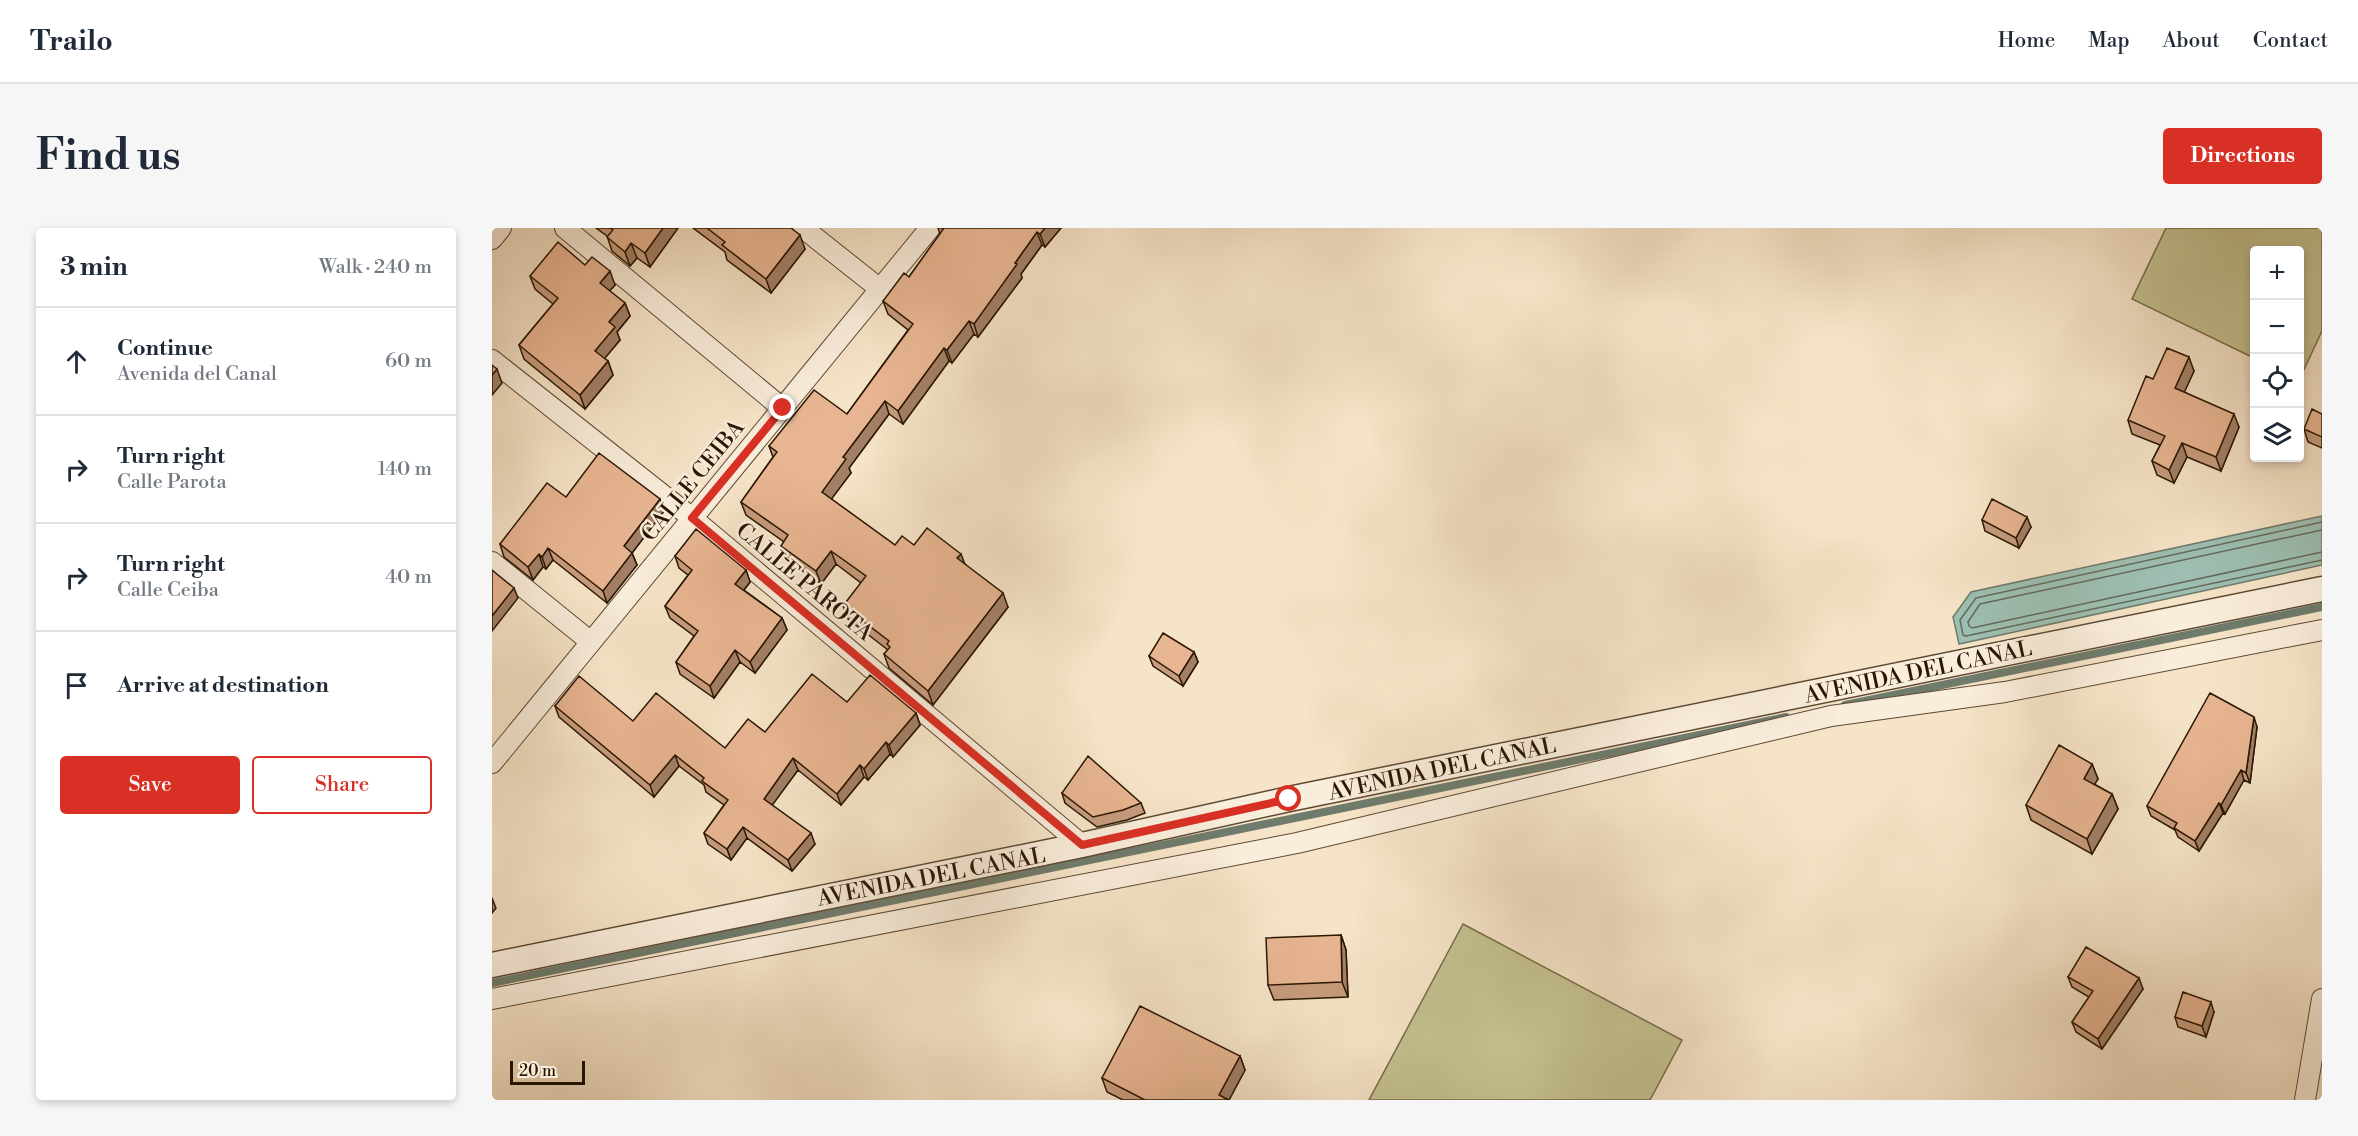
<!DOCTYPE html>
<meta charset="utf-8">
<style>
body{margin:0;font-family:"Libre Bodoni",serif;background:#f6f6f7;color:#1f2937}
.controls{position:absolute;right:18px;top:18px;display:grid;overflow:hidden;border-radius:6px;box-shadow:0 3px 9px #0003}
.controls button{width:54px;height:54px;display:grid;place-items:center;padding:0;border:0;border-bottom:2px solid #e0e1e3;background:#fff;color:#1f2937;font:30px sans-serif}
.scale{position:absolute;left:18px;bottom:15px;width:75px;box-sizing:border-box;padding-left:6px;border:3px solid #2a1603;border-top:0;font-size:16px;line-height:21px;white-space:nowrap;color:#2a1603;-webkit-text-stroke:4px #f9eddb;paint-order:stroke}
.stop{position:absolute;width:18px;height:18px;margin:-14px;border:4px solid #d93025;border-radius:50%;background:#fff}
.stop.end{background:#d93025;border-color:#fff;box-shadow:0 2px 6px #0008}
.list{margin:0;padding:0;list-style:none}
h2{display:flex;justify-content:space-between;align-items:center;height:78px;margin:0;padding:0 24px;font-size:26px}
h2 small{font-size:20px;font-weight:400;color:#747a83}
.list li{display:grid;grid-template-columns:39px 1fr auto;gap:18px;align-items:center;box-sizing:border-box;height:108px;padding:0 24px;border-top:2px solid #e0e1e3}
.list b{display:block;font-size:22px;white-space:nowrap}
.list p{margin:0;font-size:20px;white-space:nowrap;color:#747a83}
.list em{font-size:20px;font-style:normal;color:#747a83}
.actions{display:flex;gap:12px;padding:18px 24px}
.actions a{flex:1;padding:14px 0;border:2px solid #d93025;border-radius:6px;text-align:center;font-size:21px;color:#d93025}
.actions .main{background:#d93025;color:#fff}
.icon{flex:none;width:33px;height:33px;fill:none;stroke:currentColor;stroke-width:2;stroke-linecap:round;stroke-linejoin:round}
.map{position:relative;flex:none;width:1830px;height:872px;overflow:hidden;border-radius:6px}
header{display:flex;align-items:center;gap:36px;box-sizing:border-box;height:84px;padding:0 30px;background:#fff;border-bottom:2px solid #e0e1e3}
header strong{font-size:28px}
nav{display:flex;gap:33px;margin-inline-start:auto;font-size:21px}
.intro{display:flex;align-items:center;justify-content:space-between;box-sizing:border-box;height:144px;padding:0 36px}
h1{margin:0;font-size:42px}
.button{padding:15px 27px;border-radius:6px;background:#d93025;color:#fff;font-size:21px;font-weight:700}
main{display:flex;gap:36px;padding:0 36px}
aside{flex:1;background:#fff;border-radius:6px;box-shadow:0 3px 9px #0003}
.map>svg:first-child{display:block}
</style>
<header>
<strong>Trailo</strong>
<nav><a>Home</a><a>Map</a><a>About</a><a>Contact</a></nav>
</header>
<div class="intro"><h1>Find us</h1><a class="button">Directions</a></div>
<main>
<aside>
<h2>3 min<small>Walk · 240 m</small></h2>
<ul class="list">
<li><svg class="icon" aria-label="ahead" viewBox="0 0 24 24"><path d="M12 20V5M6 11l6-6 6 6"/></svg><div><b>Continue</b><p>Avenida del Canal</p></div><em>60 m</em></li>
<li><svg class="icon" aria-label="right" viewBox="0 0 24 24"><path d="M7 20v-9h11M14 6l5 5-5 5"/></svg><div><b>Turn right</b><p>Calle Parota</p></div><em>140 m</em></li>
<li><svg class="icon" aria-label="right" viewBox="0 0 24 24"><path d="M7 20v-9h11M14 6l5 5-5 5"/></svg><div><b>Turn right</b><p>Calle Ceiba</p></div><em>40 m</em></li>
<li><svg class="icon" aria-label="arrive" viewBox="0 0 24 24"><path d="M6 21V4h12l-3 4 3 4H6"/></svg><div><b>Arrive at destination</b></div></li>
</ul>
<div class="actions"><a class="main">Save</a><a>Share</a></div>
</aside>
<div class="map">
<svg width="1830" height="872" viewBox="0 0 1830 872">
<rect width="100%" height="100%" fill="#f6e4c8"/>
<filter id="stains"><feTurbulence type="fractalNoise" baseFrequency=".00333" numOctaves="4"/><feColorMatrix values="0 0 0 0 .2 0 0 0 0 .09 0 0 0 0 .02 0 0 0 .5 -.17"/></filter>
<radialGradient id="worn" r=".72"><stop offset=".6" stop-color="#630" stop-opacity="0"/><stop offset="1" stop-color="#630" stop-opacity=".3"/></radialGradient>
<!-- green -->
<path fill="#c4c190" stroke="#776c4a" stroke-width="1.5" d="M 1674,0 L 1830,0 L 1830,103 L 1808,150 L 1808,22 L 1762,22 L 1762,130 L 1640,71 Z
M 971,696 L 1190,812 L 1158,872 L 877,872 Z"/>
<!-- water -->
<path fill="#9dbfb2" stroke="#6f7b6c" stroke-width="1.5" d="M 1830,288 L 1830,337 L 1467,416 L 1461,389 L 1479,364 Z"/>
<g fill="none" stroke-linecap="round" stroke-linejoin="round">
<!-- shore -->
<path stroke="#646a5a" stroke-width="1.5" d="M 1830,294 L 1484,370 L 1468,392 L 1471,407 L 1474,408 L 1830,332
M 1830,302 L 1488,376 L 1476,394 L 1477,398 L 1480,400 L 1830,324"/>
<!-- stream -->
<path stroke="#6f7b6c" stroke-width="8" d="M 1353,477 L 1830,379
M 0,755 L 1294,489"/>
<!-- minor casing -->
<g stroke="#5d4a34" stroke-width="22">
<path id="minor" d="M 73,0 L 290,180
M 311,0 L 388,61
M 0,11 L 9,0
M 0,132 L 200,290 L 590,617
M 0,334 L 99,414
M 0,535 L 438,0
M 0,771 L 805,615 L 1339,488 L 1513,464 L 1830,402
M 1813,872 L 1830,771"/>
</g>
<!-- tertiary casing -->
<g stroke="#5d4a34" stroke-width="27">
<path id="tertiary" d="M 0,737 L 590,617 L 797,571 L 1830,361"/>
</g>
<!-- minor -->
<use href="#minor" stroke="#f9eddb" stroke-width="20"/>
<!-- tertiary -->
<use href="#tertiary" stroke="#f9eddb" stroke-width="24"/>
</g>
<!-- wall -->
<path fill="#c79c7d" stroke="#2a1603" stroke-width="1.5" d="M 104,0 L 186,0 L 158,39 L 145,30 L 138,38 L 120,23 L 115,8 Z
M 201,0 L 299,0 L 313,21 L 279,65 L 235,32 L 233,24 Z
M 446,0 L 569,0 L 553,19 L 550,17 L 529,46 L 530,50 L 486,109 L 482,106 L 460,135 L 457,133 L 411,196 L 397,186 L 357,240 L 359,245 L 339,271 L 403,317 L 422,317 L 473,336 L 516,379 L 441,477 L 397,440 L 392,426 L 396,422 L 356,391 L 351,378 L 369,355 L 344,336 L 329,356 L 294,331 L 289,318 L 292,314 L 254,287 L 249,274 L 281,229 L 277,218 L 355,186 L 416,102 L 396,86 L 391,73 L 417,49 L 448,6 Z
M 93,37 L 123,57 L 117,63 L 133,75 L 138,88 L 125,104 L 128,112 L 112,130 L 116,133 L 121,147 L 93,181 L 32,131 L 27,117 L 61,76 L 43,61 L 38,48 Z
M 1702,143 L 1692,164 L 1747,199 L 1729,243 L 1695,229 L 1682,255 L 1665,247 L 1660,233 L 1668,217 L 1640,206 L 1636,192 L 1661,151 Z
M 1830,186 L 1830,220 L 1816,214 L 1812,201 Z
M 74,269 L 168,271 L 172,283 L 140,325 L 145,337 L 115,375 L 61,332 L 54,341 L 51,339 L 41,352 L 12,329 L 8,316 Z
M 1490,292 L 1539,299 L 1527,320 L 1493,303 Z
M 183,328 L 254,342 L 258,354 L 252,362 L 290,390 L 295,402 L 263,445 L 248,434 L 222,470 L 188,446 L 184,434 L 202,408 L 178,390 L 173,378 L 196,347 L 187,340 Z
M 702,424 L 706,434 L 691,458 L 661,438 L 657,428 Z
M 355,474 L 424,485 L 428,497 L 401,529 L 398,526 L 376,552 L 372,549 L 349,577 L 306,542 L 280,577 L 323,616 L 300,643 L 255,610 L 239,632 L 216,616 L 212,605 L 232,577 L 214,564 L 212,557 L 187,538 L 162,569 L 67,489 L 63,478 L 141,493 L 233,520 L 273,504 Z
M 1765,499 L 1758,555 L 1752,552 L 1733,586 L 1731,585 L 1707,623 L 1686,609 L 1683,602 L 1659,588 L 1655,578 Z
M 1600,536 L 1606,551 L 1602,556 L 1620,566 L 1626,581 L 1600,626 L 1539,592 L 1534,577 Z
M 570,565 L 649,575 L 653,585 L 635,592 L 605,599 L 573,575 Z
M 849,707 L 854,722 L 856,769 L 782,772 L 776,757 Z
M 1576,749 L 1651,761 L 1610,821 L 1584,804 L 1580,794 L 1597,769 L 1580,759 Z
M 1722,784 L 1714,809 L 1686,799 L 1683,789 Z
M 748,828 L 753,842 L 737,872 L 631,872 L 615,864 L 610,850 Z"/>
<!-- shaded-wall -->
<path fill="#a27f66" stroke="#2a1603" stroke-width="1.5" d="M 171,0 L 186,0 L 158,39 L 153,25 Z
M 553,0 L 569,0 L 553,19 L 548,6 Z
M 545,4 L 550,17 L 529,46 L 530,50 L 486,109 L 482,96 L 523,35 Z
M 308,7 L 313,21 L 279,65 L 274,51 Z
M 139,15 L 145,30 L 138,38 L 133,24 Z
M 118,43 L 123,57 L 113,68 L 108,55 Z
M 133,75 L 138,88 L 125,104 L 128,112 L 108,136 L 103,123 L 117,94 Z
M 477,93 L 482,106 L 460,135 L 455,122 Z
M 452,120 L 457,133 L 411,196 L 406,183 Z
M 1697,129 L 1702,143 L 1688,174 L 1683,160 Z
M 116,133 L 121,147 L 93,181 L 88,167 Z
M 5,141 L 10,155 L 0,167 L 0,147 Z
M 393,173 L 397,186 L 357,240 L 359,245 L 335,277 L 330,264 L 351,229 Z
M 1742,186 L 1747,199 L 1729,243 L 1724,229 Z
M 1690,215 L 1695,229 L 1682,255 L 1677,242 Z
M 168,271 L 172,283 L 140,325 L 145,337 L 115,375 L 111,363 L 132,318 Z
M 1535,289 L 1539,299 L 1527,320 L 1524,310 Z
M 56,320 L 61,332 L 54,341 L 50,329 Z
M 339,323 L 344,336 L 329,356 L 324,343 Z
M 47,326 L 51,339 L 41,352 L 36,339 Z
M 469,326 L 474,339 L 465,330 Z
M 254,342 L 258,354 L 248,367 L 243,356 Z
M 22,360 L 26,370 L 0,403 L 0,388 Z
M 511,365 L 516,379 L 441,477 L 436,463 Z
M 290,390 L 295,402 L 263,445 L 258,434 Z
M 243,422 L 248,434 L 222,470 L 218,458 Z
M 702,424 L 706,434 L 691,458 L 687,448 Z
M 424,485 L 428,497 L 401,529 L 397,517 Z
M 1762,489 L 1765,499 L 1758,555 L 1754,545 Z
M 394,514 L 398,526 L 376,552 L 372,541 Z
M 183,527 L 187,538 L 162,569 L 158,557 Z
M 301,530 L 306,542 L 276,583 L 272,571 Z
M 1600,536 L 1606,551 L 1597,566 L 1592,551 Z
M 368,537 L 372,549 L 349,577 L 345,566 Z
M 1749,542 L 1752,552 L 1733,586 L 1729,577 Z
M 1620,566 L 1626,581 L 1600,626 L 1595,611 Z
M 1727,575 L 1731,585 L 1707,623 L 1703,613 Z
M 251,599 L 255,610 L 239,632 L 235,621 Z
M 319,605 L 323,616 L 300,643 L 296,632 Z
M 0,670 L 4,680 L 0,685 Z
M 849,707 L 854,722 L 856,769 L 850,754 Z
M 1647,750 L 1651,761 L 1610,821 L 1606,811 Z
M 1719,774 L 1722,784 L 1714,809 L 1710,798 Z
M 748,828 L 753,842 L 737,872 L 727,867 Z"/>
<!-- building -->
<path fill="#e7b591" stroke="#2a1603" stroke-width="1.5" d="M 118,0 L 171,0 L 153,25 L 139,15 L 133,24 L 115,9 L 121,2 Z
M 215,0 L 299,0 L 308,7 L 274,51 L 230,17 L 233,14 Z
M 452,0 L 553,0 L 548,6 L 545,4 L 523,35 L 525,36 L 482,96 L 477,93 L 455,122 L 452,120 L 406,183 L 393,173 L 351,229 L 354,231 L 330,264 L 403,317 L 410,308 L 422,317 L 435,300 L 469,326 L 465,330 L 511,365 L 436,463 L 392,426 L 398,419 L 395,416 L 397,413 L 351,378 L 374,348 L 339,323 L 324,343 L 289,318 L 296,307 L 249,274 L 285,224 L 277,218 L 322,162 L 355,186 L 421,96 L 391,73 L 412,45 L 417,49 Z
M 66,14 L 93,37 L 100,29 L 118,43 L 108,55 L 133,75 L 117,94 L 123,99 L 103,123 L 116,133 L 88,167 L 27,117 L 66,70 L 38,48 Z
M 1675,120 L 1697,129 L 1683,160 L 1742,186 L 1724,229 L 1690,215 L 1677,242 L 1660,233 L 1673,208 L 1636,192 L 1654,148 L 1661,151 Z
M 0,137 L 5,141 L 0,147 Z
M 1820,181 L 1830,186 L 1830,209 L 1812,201 Z
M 107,225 L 168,271 L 132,318 L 140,325 L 111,363 L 56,320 L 50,329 L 47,326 L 36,339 L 8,316 L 55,255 L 74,269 Z
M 1500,271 L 1535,289 L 1524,310 L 1490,292 Z
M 204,301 L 254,342 L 243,356 L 290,390 L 258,434 L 243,422 L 218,458 L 184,434 L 206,403 L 173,378 L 200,342 L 183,328 Z
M 0,342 L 22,360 L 0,388 Z
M 671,405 L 702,424 L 687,448 L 657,428 Z
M 320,446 L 355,474 L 378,447 L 424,485 L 397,517 L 394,514 L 372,541 L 368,537 L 345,566 L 301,530 L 272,571 L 319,605 L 296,632 L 251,599 L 235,621 L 212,605 L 236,572 L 210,553 L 212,550 L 183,527 L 158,557 L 63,478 L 87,448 L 141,493 L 164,465 L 233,520 L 256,491 L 273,504 Z
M 1718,465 L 1762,489 L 1754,545 L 1749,542 L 1729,577 L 1727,575 L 1703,613 L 1682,600 L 1685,595 L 1655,578 Z
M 1567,517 L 1600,536 L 1592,551 L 1620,566 L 1595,611 L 1534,577 Z
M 596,528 L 649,575 L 631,582 L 601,589 L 570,565 Z
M 849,707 L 850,754 L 776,757 L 774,710 Z
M 1594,719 L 1647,750 L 1606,811 L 1580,794 L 1601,763 L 1576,749 Z
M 1691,764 L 1719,774 L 1710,798 L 1683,789 Z
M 648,778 L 748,828 L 727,867 L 736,872 L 653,872 L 610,850 Z"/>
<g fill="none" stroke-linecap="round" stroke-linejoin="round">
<!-- route -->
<path stroke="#d93025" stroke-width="8" d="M 291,180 L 200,290 L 590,617 L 797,571"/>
</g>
<g text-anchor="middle" stroke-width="5" stroke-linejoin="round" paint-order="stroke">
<!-- street labels -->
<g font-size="22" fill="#2a1603" stroke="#f9eddb">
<text transform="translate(200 252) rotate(-51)" y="8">CALLE CEIBA</text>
<text transform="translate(313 353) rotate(40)" y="8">CALLE PAROTA</text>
<text transform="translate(1426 443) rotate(-12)" y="8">AVENIDA DEL CANAL</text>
<text transform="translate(950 540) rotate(-12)" y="8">AVENIDA DEL CANAL</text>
<text transform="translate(439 648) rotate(-11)" y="8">AVENIDA DEL CANAL</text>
</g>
</g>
<rect width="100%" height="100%" filter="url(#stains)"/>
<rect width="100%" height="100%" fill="url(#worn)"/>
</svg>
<div class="controls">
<button>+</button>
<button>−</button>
<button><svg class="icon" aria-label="locate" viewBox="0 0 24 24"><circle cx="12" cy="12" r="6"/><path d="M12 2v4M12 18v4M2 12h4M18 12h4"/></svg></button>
<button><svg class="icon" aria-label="layers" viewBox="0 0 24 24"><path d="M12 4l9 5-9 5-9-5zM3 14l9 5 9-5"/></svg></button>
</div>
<div class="scale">20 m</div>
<div class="stop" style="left:797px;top:571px"></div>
<div class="stop end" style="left:291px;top:180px"></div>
</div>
</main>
